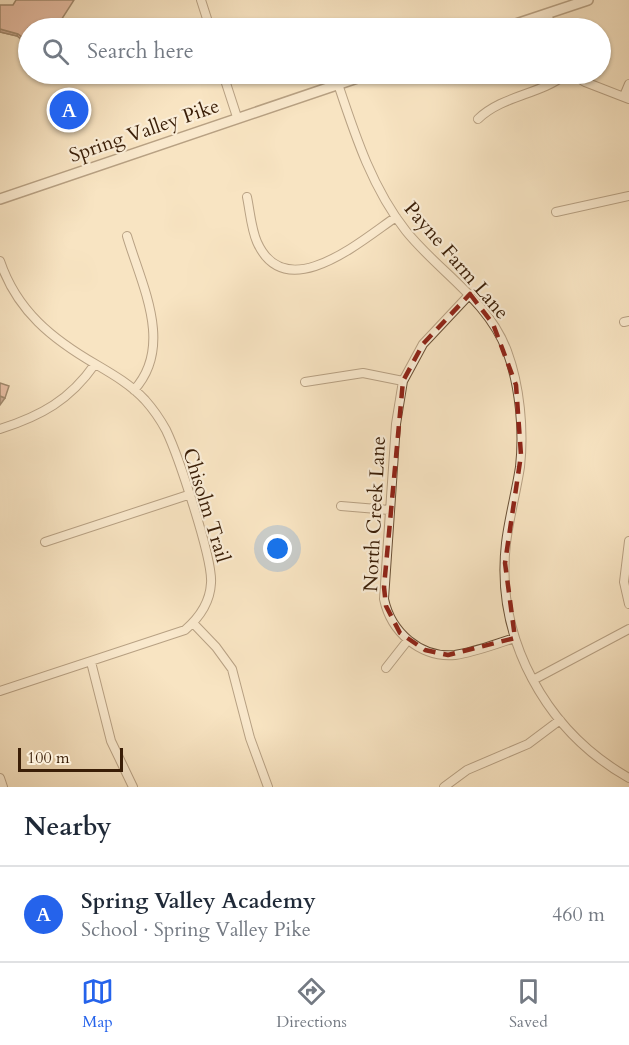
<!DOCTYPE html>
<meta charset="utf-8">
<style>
body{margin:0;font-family:Cardo,serif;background:#f2f2f3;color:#1f2937}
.scale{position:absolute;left:18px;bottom:15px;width:105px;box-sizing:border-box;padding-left:6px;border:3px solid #3a1e07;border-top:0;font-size:16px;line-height:21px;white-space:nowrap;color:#3a1e07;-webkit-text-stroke:4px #faedd7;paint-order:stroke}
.you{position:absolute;left:278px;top:549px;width:21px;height:21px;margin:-15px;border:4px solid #fff;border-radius:50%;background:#1a73e8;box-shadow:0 0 0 9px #1a73e833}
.badge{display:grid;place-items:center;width:39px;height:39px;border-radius:50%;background:#2563eb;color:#fff;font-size:20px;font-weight:700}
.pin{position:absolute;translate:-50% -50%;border:3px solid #fff;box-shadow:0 2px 6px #0006}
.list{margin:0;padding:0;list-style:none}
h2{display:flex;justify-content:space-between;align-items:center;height:78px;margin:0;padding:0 24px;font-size:26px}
h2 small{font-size:20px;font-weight:400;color:#747a83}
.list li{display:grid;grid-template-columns:39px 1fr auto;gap:18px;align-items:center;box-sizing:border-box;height:96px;padding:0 24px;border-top:2px solid #e0e1e3}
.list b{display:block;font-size:22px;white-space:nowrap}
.list p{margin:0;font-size:20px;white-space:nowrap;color:#747a83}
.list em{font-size:20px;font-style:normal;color:#747a83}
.icon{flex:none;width:33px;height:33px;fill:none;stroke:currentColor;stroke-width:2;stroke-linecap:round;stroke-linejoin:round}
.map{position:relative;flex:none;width:629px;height:787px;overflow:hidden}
.search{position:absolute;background:#fff;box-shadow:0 2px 4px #0004;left:18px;right:18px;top:18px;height:66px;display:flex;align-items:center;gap:15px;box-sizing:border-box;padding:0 21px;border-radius:33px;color:#747a83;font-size:22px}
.sheet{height:174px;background:#fff}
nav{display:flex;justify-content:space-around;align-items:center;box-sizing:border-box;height:84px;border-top:2px solid #e0e1e3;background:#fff;font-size:16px;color:#747a83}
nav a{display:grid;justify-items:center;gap:3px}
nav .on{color:#2563eb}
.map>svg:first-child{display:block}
</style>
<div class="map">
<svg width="629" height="787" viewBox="0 0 629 787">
<rect width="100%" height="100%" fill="#f8e4c2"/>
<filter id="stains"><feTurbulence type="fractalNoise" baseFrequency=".00333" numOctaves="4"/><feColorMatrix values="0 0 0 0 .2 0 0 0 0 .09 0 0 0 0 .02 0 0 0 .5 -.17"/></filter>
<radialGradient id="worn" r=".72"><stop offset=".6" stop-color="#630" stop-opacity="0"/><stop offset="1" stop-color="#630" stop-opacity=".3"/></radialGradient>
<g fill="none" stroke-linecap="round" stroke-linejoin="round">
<!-- minor casing -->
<g stroke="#6a5036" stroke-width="10">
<path id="minor" d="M 201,0 L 210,28
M 547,14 L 552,28
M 223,74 L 237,117
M 572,74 L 585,82 L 629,99
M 338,84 C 355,135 372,188 406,231 C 439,272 488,300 507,351 C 520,386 524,430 520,467 C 516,493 509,518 506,543 C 495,639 546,731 629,778
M 624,96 L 629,84
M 478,119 C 503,95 540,95 566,74
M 247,197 C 250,211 251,228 257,242 C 286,307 362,240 396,217
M 556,212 L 629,196
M 127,236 C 142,286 174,346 134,390
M 0,261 C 17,311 52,339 97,365 C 114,375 131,385 145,400 C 153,409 160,419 166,430 C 178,455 213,559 211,583 C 210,602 199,618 185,630 L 0,691
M 470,294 L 423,344 L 403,381 L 396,424 L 384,599 C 391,632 420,658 455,655 C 476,652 495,644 515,638
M 624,322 L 629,321
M 305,382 L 363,373 L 403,381
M 0,429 C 41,416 70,400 95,364
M 341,506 L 389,510
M 629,541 L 624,582 L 629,604
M 45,542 L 188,495
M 193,623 L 216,647 L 232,669 L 250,738 L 268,787
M 91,662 L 111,741 L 133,787
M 386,668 L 408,640
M 533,680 L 629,629
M 0,778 L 3,787
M 444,787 L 467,770 L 528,744 L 560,720"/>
</g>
<!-- tertiary casing -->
<g stroke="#6a5036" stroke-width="12">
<path id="tertiary" d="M 504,28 L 588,0
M 0,199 L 369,74"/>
</g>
<!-- minor -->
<use href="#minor" stroke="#faedd7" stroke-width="8"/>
<!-- tertiary -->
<use href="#tertiary" stroke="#faedd7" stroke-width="9"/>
</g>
<!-- wall -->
<path fill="#b67e6f" stroke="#3a1e07" stroke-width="1.5" d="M 28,28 L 28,45 L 17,36 L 0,32 Z"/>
<!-- shaded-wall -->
<path fill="#94675a" stroke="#3a1e07" stroke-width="1.5" d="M 0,29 L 18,34 L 17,36 L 0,32 Z
M 0,396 L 5,398 L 0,405 Z"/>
<!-- building -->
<path fill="#d49381" stroke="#3a1e07" stroke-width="1.5" d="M 16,0 L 74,0 L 56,28 L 28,28 L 28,42 L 18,34 L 0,29 L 0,5 L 13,5 Z
M 0,383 L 9,386 L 5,398 L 0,396 Z"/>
<!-- marked area -->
<path d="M0 0H629V787H0ZM 470,294 L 493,324 L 516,385 L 521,455 L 505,563 L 515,638 L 448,655 L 425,650 L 400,633 L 386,606 L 384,587 L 403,381 L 423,344 Z" fill="#f8e4c2" fill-opacity=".55" fill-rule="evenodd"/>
<path fill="none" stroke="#8f2418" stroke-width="4.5" stroke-dasharray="12 8" stroke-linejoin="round" d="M 470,294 L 493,324 L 516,385 L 521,455 L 505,563 L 515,638 L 448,655 L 425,650 L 400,633 L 386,606 L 384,587 L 403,381 L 423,344 Z"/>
<g text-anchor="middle" stroke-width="4.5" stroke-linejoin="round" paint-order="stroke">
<!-- street labels -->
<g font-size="20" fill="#3a1e07" stroke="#faedd7">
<text transform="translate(144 130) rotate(-19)" y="7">Spring Valley Pike</text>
<text transform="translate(457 260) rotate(49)" y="7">Payne Farm Lane</text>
<text transform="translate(207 505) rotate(73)" y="7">Chisolm Trail</text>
<text transform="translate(374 514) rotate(-87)" y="7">North Creek Lane</text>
</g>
</g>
<rect width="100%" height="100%" filter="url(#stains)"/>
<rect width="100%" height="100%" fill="url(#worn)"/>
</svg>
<div class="scale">100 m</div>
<div class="you"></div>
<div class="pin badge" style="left:69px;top:110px">A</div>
<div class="search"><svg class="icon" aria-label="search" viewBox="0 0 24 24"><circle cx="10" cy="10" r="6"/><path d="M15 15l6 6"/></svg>Search here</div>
</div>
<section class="sheet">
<h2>Nearby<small></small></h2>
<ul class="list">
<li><span class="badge">A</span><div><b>Spring Valley Academy</b><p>School · Spring Valley Pike</p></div><em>460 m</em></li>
</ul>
</section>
<nav>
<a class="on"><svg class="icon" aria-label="map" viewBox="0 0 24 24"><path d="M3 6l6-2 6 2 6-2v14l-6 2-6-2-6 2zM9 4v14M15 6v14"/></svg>Map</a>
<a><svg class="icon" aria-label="directions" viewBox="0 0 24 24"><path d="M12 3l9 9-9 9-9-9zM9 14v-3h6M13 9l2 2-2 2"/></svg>Directions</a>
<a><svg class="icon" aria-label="saved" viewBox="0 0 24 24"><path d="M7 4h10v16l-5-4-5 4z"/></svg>Saved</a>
</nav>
